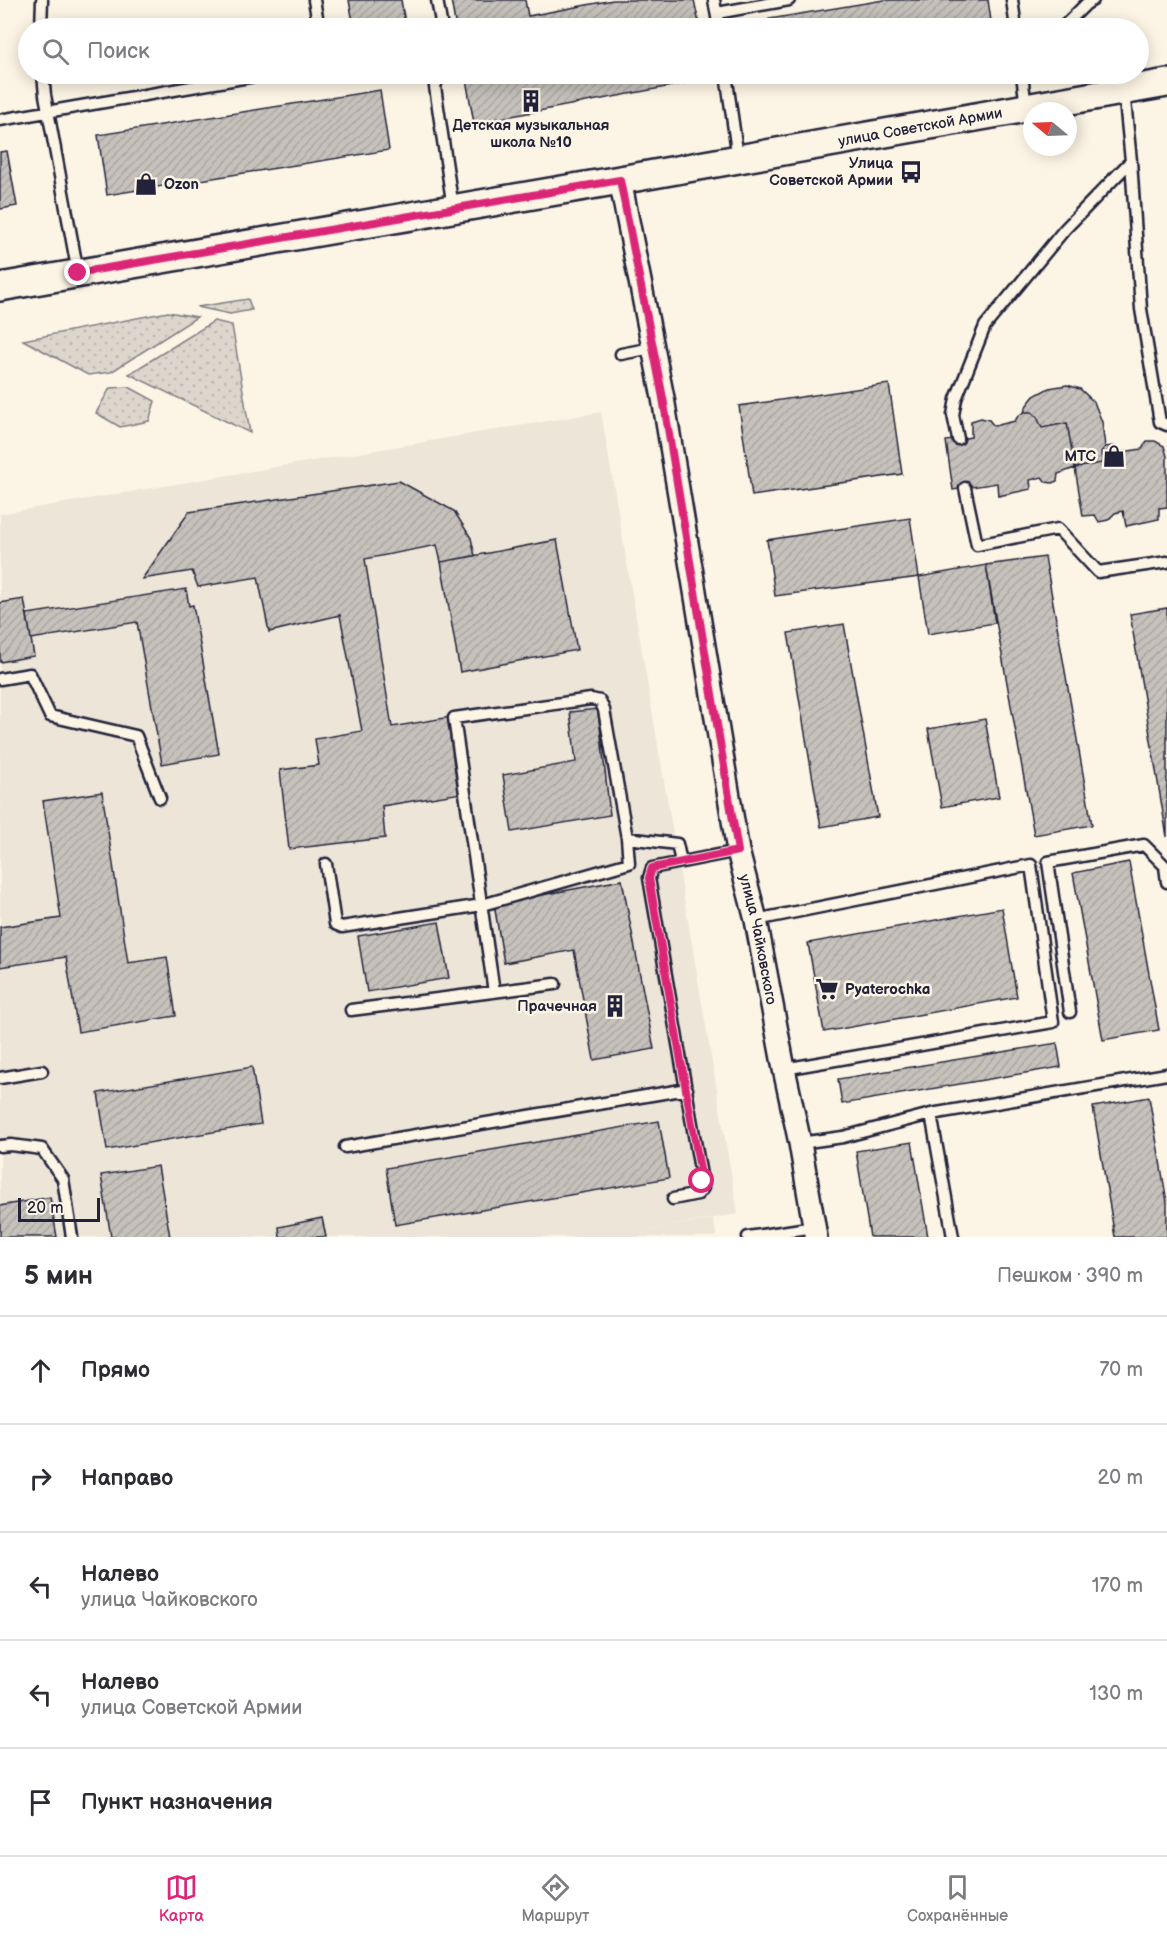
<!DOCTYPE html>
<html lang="ru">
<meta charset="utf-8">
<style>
body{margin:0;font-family:"Balsamiq Sans",sans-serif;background:#f2f2f3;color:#2b2b33}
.compass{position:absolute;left:1023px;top:102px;width:54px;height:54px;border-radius:50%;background:#fff;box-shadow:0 3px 15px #0003;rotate:289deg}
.scale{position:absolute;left:18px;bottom:15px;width:82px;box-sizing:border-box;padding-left:6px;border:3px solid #22223b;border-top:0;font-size:16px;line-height:21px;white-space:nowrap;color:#22223b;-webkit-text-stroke:4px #fcf5e5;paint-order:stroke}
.stop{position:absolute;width:18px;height:18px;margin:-14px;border:4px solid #db2777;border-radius:50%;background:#fff}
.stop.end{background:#db2777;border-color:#fff;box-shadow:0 2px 6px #0008}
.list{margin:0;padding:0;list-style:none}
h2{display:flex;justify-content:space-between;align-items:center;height:78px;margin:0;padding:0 24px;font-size:26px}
h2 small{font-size:20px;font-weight:400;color:#7c7c81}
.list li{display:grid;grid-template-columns:39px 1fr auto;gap:18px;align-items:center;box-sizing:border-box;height:108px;padding:0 24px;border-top:2px solid #e1e1e2}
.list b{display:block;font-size:22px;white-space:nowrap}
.list p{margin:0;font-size:20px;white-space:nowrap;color:#7c7c81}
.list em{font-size:20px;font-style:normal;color:#7c7c81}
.icon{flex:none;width:33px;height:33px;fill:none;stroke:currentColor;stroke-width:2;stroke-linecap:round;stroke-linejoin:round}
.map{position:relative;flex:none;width:1167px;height:1237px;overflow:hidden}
.search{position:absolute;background:#fff;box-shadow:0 3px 15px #0003;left:18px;right:18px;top:18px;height:66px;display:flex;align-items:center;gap:15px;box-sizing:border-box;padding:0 21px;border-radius:33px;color:#7c7c81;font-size:22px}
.sheet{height:618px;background:#fff}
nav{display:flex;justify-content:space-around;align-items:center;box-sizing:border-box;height:84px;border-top:2px solid #e1e1e2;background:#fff;font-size:16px;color:#7c7c81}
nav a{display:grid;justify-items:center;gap:3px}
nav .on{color:#db2777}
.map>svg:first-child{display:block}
</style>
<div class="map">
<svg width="1167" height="1237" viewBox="0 0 1167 1237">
<defs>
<pattern id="grass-dots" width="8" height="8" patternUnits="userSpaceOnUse" patternTransform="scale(1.5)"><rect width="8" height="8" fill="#dcd6cc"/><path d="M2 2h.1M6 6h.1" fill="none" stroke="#bcb7b0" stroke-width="1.8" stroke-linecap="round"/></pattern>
<pattern id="building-hatch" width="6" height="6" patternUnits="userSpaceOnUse" patternTransform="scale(1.5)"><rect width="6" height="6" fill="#c6c1bb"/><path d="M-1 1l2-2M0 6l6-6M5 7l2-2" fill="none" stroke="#aaa6a2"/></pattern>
</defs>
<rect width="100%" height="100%" fill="#fcf5e5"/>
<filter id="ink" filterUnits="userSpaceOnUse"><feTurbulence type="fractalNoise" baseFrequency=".0167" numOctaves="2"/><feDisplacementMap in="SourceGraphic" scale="12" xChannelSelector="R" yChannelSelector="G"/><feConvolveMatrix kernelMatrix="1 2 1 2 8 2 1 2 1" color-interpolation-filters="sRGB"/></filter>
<g filter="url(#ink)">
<!-- built -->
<path fill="#ece5d8" d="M 601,412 L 738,1214 L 618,1235 L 713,1219 L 717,1237 L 0,1237 L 0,514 Z"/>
<!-- grass -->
<path fill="url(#grass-dots)" stroke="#7f7c84" stroke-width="1.5" d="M 248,299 L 252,310 L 230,314 L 197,307 Z
M 168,312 L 197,317 L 111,372 L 88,375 L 23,340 Z
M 214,321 L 232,325 L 250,433 L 129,374 Z
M 129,387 L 155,401 L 149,421 L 120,427 L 96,413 L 110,388 Z"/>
<!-- building -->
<path fill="url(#building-hatch)" stroke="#22223b" stroke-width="1.5" d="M 349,0 L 401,0 L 406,28 L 354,28 Z
M 451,0 L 525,0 L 528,16 L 613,0 L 694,0 L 700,28 L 456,28 Z
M 884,0 L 988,0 L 992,28 L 770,28 L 769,19 Z
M 465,74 L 708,74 L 709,79 L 474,123 Z
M 380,90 L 389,150 L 107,195 L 98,135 Z
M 7,151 L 17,206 L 0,209 L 0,152 Z
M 889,384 L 902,474 L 752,496 L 739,406 Z
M 1067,385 L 1080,389 L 1094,402 L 1102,422 L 1105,447 L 1101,452 L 1102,463 L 1075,468 L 1067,423 L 1042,428 L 1037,417 L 1032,412 L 1024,412 L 1027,405 L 1034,396 L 1049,388 Z
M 1024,412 L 1032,412 L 1037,417 L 1042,428 L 1067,423 L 1075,468 L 1058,474 L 1057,481 L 1052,483 L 1046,482 L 1042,477 L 1030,480 L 1031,489 L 998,496 L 997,483 L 953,490 L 946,441 L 971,437 L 971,421 L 981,418 L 989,420 L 994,426 L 1015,421 L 1018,416 Z
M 1147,441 L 1155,441 L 1164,446 L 1167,456 L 1167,507 L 1159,508 L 1159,519 L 1126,526 L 1123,511 L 1115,513 L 1108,520 L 1099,522 L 1095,515 L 1083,516 L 1075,468 L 1102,463 L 1101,452 L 1105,447 L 1114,446 L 1122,452 L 1142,449 Z
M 399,481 L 454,511 L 471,538 L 475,556 L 441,562 L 437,545 L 365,559 L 392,727 L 450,717 L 462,793 L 382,806 L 385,838 L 289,849 L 280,770 L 319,765 L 315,739 L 362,731 L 340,615 L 269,632 L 258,577 L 198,587 L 192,571 L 142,579 L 189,512 Z
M 910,518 L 919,577 L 775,596 L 767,540 Z
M 557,540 L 577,650 L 460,672 L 441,562 Z
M 1045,557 L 1092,825 L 1034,835 L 986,565 Z
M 986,565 L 995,623 L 928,634 L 919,577 Z
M 186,589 L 189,606 L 193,605 L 219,754 L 162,764 L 137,622 L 31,639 L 27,614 Z
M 24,599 L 34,656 L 0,662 L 0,603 Z
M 1167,608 L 1167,837 L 1130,614 Z
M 844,624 L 878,817 L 821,827 L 788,633 Z
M 598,709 L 610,815 L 512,832 L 503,775 L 576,762 L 570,712 Z
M 985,719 L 999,797 L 942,807 L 928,729 Z
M 102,792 L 128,963 L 167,957 L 176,1016 L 78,1032 L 66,957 L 0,967 L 0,927 L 61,918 L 43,801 Z
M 1129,862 L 1159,1030 L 1103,1040 L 1073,873 Z
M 622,880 L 654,1049 L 594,1060 L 574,950 L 504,963 L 494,904 Z
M 1002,908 L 1017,997 L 824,1032 L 808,943 Z
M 439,922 L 449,978 L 367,992 L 358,936 Z
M 1057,1043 L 1061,1067 L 842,1104 L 838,1079 Z
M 252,1067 L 261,1124 L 107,1150 L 98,1093 Z
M 1149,1097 L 1167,1202 L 1167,1237 L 1115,1237 L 1093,1107 Z
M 659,1121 L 669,1178 L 395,1225 L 386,1168 Z
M 912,1142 L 928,1237 L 870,1237 L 856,1151 Z
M 158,1166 L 170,1237 L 111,1237 L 101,1175 Z
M 50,1197 L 57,1237 L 0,1237 L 0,1206 Z
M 322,1218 L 326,1237 L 280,1237 L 279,1227 Z"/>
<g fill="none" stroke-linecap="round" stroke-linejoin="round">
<!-- service casing -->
<g stroke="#22223b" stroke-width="15">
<path id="service" d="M 314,0 L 319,28
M 437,0 L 442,28
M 714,0 L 719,28
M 1012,0 L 1016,28
M 717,13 L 789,0
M 41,28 L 42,0
M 1062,28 L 1086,4 L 1093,0
M 43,74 L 45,95 L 78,273
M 439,74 L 435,87 L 453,208
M 726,74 L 738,158
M 1022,74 L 1026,108
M 1124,91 L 1131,161 L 1141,309 L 1160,422 L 1167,425
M 0,120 L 267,74
M 621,354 L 652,348
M 958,439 L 953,415 L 956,399 L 985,326 L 1065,229 L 1131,161
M 965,488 L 977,545 L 1058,529 L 1098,572 L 1167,562
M 0,679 L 30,674 L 50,716 L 136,736 L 160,798
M 627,838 L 677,844 L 681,862
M 326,864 L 335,924 L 342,927 L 482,905 L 629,863 L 627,838 L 604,710 L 600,701 L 591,699 L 454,718 L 494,992
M 756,920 L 1031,865 L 1053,1022 L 784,1069
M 351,1010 L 555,984
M 1070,1012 L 1048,862 L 1144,845 L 1165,866 L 1167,882
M 0,1078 L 42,1071
M 931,1114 L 953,1237
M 800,1143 L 843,1137 L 931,1114 L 1167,1074
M 0,1146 L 11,1145 L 42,1149 L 63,1179 L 72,1237
M 345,1147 L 687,1089
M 673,1199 L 698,1194 L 703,1188 L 702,1181 L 649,878 L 652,868 L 738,851
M 748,1237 L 814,1227"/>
</g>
<!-- minor casing -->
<g stroke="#22223b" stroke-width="26">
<g id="minor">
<path id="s1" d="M 620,180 L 663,398 L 738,851 L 756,920 L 784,1069 L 800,1143 L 816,1237"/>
</g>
</g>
<!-- tertiary casing -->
<g stroke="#22223b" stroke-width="32">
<g id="tertiary">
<path id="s2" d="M 0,287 L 620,180 L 1167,83"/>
</g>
</g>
<!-- service -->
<use href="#service" stroke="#fcf5e5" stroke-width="10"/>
<!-- minor -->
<use href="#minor" stroke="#fcf5e5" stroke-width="21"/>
<!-- tertiary -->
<use href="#tertiary" stroke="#fcf5e5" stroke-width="27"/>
</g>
</g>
<g fill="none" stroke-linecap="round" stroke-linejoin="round" filter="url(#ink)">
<!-- route -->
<path stroke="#db2777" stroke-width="8" d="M 78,273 L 620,180 L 663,398 L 738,851 L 652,868 L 649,878 L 702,1181"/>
</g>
<!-- icons -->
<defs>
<g id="building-bare" transform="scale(1.8)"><path d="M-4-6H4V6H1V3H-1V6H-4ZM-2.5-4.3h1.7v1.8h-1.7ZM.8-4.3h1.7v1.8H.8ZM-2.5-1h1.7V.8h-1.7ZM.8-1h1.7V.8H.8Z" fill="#22223b" stroke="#fcf5e5" stroke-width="2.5" paint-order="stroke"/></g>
<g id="bus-bare" transform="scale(1.8)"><path d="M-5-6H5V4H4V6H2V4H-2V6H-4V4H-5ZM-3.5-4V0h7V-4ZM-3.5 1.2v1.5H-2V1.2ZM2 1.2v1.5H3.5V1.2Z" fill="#22223b" stroke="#fcf5e5" stroke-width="2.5" paint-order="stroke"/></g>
<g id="shop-bare" transform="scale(1.8)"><path d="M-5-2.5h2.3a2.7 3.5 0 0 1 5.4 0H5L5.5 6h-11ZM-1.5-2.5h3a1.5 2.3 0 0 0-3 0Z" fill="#22223b" stroke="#fcf5e5" stroke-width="2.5" paint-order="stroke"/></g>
<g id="supermarket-bare" transform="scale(1.8)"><path d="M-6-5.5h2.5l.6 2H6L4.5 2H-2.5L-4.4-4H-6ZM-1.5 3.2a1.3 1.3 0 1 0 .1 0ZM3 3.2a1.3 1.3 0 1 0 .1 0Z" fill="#22223b" stroke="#fcf5e5" stroke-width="2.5" paint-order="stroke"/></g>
</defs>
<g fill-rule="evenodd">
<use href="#building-bare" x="531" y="101"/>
<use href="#bus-bare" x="911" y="172"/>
<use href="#shop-bare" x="146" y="184"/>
<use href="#shop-bare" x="1114" y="456"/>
<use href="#supermarket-bare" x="827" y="989"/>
<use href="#building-bare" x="615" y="1006"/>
</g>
<g text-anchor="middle" stroke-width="5" stroke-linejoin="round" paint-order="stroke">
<!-- poi labels -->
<g font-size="15" font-weight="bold" fill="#22223b" stroke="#fcf5e5" text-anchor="end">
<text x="531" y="130" text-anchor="middle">Детская музыкальная<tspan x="531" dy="17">школа №10</tspan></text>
<text x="893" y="168">Улица<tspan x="893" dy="17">Советской Армии</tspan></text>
<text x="164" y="189" text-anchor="start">Ozon</text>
<text x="1096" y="461">МТС</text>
<text x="845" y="994" text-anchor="start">Pyaterochka</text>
<text x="597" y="1011">Прачечная</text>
</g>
<!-- street labels -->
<g font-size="15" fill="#22223b" stroke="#fcf5e5">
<text dy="5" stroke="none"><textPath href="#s2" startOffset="934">улица Советской Армии</textPath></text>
<text dy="5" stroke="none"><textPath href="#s1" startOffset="772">улица Чайковского</textPath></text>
</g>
</g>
</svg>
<svg class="compass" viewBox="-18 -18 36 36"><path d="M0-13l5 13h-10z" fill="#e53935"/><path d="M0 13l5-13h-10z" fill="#7c7c81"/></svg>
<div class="scale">20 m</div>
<div class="stop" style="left:702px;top:1181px"></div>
<div class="stop end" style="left:78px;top:273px"></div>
<div class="search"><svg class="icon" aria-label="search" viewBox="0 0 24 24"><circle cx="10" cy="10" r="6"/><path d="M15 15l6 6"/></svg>Поиск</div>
</div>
<section class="sheet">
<h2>5 мин<small>Пешком · 390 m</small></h2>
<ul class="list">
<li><svg class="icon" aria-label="ahead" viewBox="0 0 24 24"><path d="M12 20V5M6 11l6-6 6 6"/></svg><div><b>Прямо</b></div><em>70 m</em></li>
<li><svg class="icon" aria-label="right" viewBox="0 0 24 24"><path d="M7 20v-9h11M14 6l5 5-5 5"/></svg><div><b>Направо</b></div><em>20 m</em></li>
<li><svg class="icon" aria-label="left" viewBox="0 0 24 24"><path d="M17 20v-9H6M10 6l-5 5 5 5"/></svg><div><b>Налево</b><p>улица Чайковского</p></div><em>170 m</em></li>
<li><svg class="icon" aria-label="left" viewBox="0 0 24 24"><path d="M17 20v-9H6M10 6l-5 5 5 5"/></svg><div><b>Налево</b><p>улица Советской Армии</p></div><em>130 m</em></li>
<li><svg class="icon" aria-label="arrive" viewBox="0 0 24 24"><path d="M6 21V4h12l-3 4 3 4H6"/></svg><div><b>Пункт назначения</b></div></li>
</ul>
</section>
<nav>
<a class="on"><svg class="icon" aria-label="map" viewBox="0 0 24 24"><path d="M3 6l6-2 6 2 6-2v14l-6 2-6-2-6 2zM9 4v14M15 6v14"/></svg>Карта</a>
<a><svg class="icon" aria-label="directions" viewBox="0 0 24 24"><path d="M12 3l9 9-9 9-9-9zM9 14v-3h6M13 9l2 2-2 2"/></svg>Маршрут</a>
<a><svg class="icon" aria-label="saved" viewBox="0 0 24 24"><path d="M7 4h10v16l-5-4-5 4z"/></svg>Сохранённые</a>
</nav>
